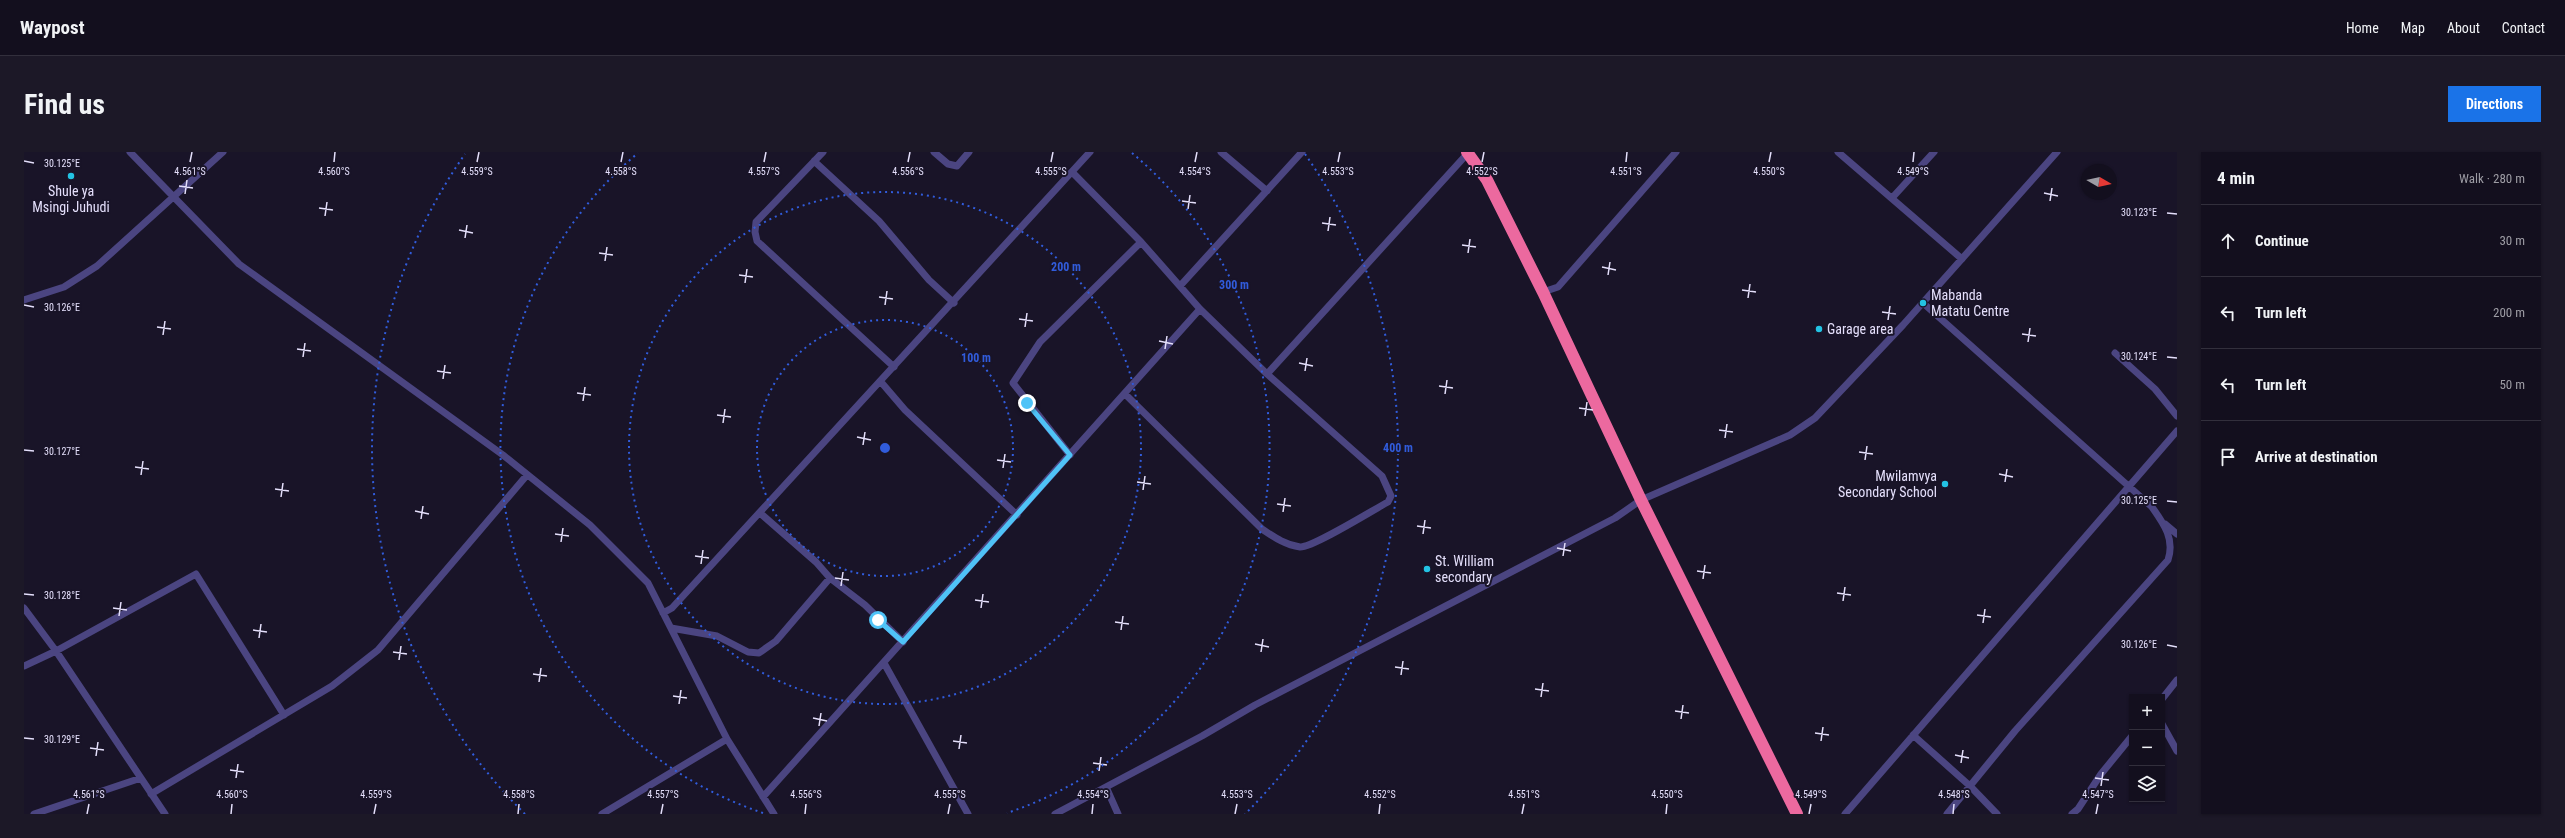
<!DOCTYPE html>
<meta charset="utf-8">
<style>
body{margin:0;font-family:"Roboto Condensed",sans-serif;background:#1c1827;color:#f1f3f6}
.controls{position:absolute;right:12px;bottom:12px;display:grid;overflow:hidden;border-radius:0px;box-shadow:0 1px 3px #0004}
.controls button{width:36px;height:36px;display:grid;place-items:center;padding:0;border:0;border-bottom:1px solid #322f3c;background:#130f1e;color:#f1f3f6;font:20px sans-serif}
.compass{position:absolute;left:2057px;top:12px;width:36px;height:36px;border-radius:50%;background:#130f1e;box-shadow:0 1px 3px #0004;rotate:99deg}
.stop{position:absolute;width:12px;height:12px;margin:-9px;border:3px solid #4fc3f7;border-radius:50%;background:#fff}
.stop.end{background:#4fc3f7;border-color:#fff;box-shadow:0 1px 4px #0008}
.list{margin:0;padding:0;list-style:none}
h2{display:flex;justify-content:space-between;align-items:center;height:52px;margin:0;padding:0 16px;font-size:17px}
h2 small{font-size:13px;font-weight:400;color:#9d9ca4}
.list li{display:grid;grid-template-columns:26px 1fr auto;gap:12px;align-items:center;box-sizing:border-box;height:72px;padding:0 16px;border-top:1px solid #322f3c}
.list b{display:block;font-size:15px;white-space:nowrap}
.list em{font-size:13px;font-style:normal;color:#9d9ca4}
.icon{flex:none;width:22px;height:22px;fill:none;stroke:currentColor;stroke-width:2;stroke-linecap:round;stroke-linejoin:round}
.map{position:relative;flex:none;width:2153px;height:662px;overflow:hidden;border-radius:0px}
header{display:flex;align-items:center;gap:24px;box-sizing:border-box;height:56px;padding:0 20px;background:#130f1e;border-bottom:1px solid #322f3c}
header strong{font-size:19px}
nav{display:flex;gap:22px;margin-inline-start:auto;font-size:14px}
.intro{display:flex;align-items:center;justify-content:space-between;box-sizing:border-box;height:96px;padding:0 24px}
h1{margin:0;font-size:28px}
.button{padding:10px 18px;border-radius:0px;background:#1a73e8;color:#fff;font-size:14px;font-weight:700}
main{display:flex;gap:24px;padding:0 24px}
aside{flex:1;background:#130f1e;border-radius:0px;box-shadow:0 1px 3px #0004}
.map>svg:first-child{display:block}
</style>
<header>
<strong>Waypost</strong>
<nav><a>Home</a><a>Map</a><a>About</a><a>Contact</a></nav>
</header>
<div class="intro"><h1>Find us</h1><a class="button">Directions</a></div>
<main>
<div class="map">
<svg width="2153" height="662" viewBox="0 0 2153 662">
<rect width="100%" height="100%" fill="#191428"/>
<g fill="none" stroke-linecap="round" stroke-linejoin="round">
<!-- street -->
<path stroke="#4b4581" stroke-width="7" d="M 106,0 L 215,112 L 479,303 L 566,373 L 624,431 L 703,587 L 750,662
M 799,0 L 732,70 L 731,80 L 733,89 L 870,215
M 910,0 L 924,12 L 933,14 L 945,0
M 1197,0 L 1243,39
M 1814,0 L 1938,107
M 790,9 L 855,69 L 905,128 L 930,151
M 1049,21 L 1117,90 L 1176,157 L 1243,222 L 1358,324 L 1367,344 L 1364,350 C 1349,358 1288,396 1276,395 C 1261,393 1250,385 1238,377 L 1101,242
M 1868,46 L 1910,0
M 1156,134 L 1278,0
M 1519,140 L 1534,135 L 1652,0
M 0,148 L 40,135 L 73,114 L 199,0
M 1899,151 L 2128,355 C 2140,372 2151,387 2144,408 L 1991,579 L 1923,662
M 2091,201 L 2131,237 L 2153,264
M 1243,222 L 1444,1
M 857,230 L 881,258 L 993,363
M 1046,303 L 989,231 L 1016,190 L 1117,90
M 736,361 L 792,410 L 806,426 L 841,453 L 879,490
M 2141,372 L 2153,382
M 0,456 L 32,499 L 141,662
M 639,461 L 648,456 L 1066,0
M 647,476 L 693,484 L 724,500 L 735,501 L 752,489 L 806,426
M 860,511 L 944,662
M 0,514 L 32,499 L 172,422 L 260,563
M 2138,547 L 2153,528
M 2138,572 L 2153,599
M 1889,583 L 1946,634 L 1973,662
M 1082,635 L 1094,662
M 127,642 L 308,534 L 354,498 L 503,323
M 739,645 L 1176,157
M 10,662 L 117,626
M 578,662 L 703,587
M 1031,662 L 1178,584 L 1231,553 L 1591,366 L 1617,348 L 1766,283 L 1791,266 L 1879,173 L 2033,0
M 1821,662 L 2153,279
M 2048,662 L 2054,657 L 2077,622 L 2108,584"/>
<!-- highway -->
<path stroke="#ec699f" stroke-width="12" d="M 1443,0 L 1463,28 L 1519,140 L 1617,348 L 1773,662"/>
</g>
<g fill="none" stroke-linecap="round" stroke-linejoin="round">
<!-- route -->
<path stroke="#4fc3f7" stroke-width="5" d="M 854,468 L 879,490 L 1046,303 L 1003,251"/>
</g>
<!-- ticks -->
<path fill="none" stroke="#e4dffb" stroke-width="1.5" d="M 0,9 L 10,11M 166,10 L 168,0M 310,10 L 311,0M 453,10 L 455,0M 597,10 L 599,0M 740,10 L 742,0M 884,10 L 886,0M 1027,10 L 1029,0M 1171,10 L 1173,0M 1314,10 L 1316,0M 1458,10 L 1460,0M 1602,10 L 1603,0M 1745,10 L 1747,0M 1889,10 L 1890,0M 155,34 L 169,36M 2020,41 L 2034,44M 161,42 L 163,28M 1158,49 L 1172,51M 2026,49 L 2028,36M 295,56 L 309,58M 1164,57 L 1166,43M 2143,61 L 2153,62M 301,64 L 303,50M 1298,71 L 1312,73M 435,78 L 449,81M 1304,79 L 1306,65M 441,86 L 443,73M 1438,93 L 1452,95M 575,101 L 589,103M 1444,101 L 1446,87M 581,109 L 583,95M 1578,115 L 1592,118M 715,123 L 729,125M 1584,123 L 1586,110M 721,131 L 723,117M 1718,138 L 1732,140M 855,145 L 869,147M 1724,146 L 1726,132M 0,153 L 10,155M 861,153 L 863,139M 1858,160 L 1872,162M 995,167 L 1009,169M 1864,168 L 1866,154M 133,175 L 147,177M 1001,175 L 1003,161M 1998,182 L 2012,184M 139,183 L 141,169M 1135,189 L 1149,192M 2004,190 L 2006,176M 273,197 L 287,199M 1141,197 L 1143,184M 279,205 L 281,191M 2143,205 L 2153,206M 1275,211 L 1289,214M 413,219 L 427,221M 1281,219 L 1283,206M 419,227 L 421,213M 1415,234 L 1429,236M 553,241 L 567,243M 1421,242 L 1423,228M 559,249 L 561,235M 1555,256 L 1569,258M 693,263 L 707,265M 1561,264 L 1563,250M 699,271 L 701,257M 1695,278 L 1709,280M 833,285 L 847,288M 1701,286 L 1703,272M 839,293 L 841,280M 0,298 L 10,299M 1835,300 L 1849,302M 973,308 L 987,310M 1841,308 L 1843,294M 111,315 L 125,317M 979,316 L 981,302M 1975,322 L 1989,325M 117,323 L 119,309M 1113,330 L 1127,332M 1981,330 L 1983,317M 251,337 L 265,339M 1119,338 L 1121,324M 257,345 L 259,331M 2143,349 L 2153,350M 1253,352 L 1267,354M 391,359 L 405,362M 1259,360 L 1261,346M 397,367 L 399,354M 1393,374 L 1407,376M 531,382 L 545,384M 1399,382 L 1401,368M 537,390 L 539,376M 1533,396 L 1547,399M 671,404 L 685,406M 1539,404 L 1541,391M 677,412 L 679,398M 1673,419 L 1687,421M 811,426 L 825,428M 1679,427 L 1681,413M 817,434 L 819,420M 1813,441 L 1827,443M 0,442 L 10,443M 951,448 L 965,450M 1819,449 L 1821,435M 89,456 L 103,458M 957,456 L 959,442M 1953,463 L 1967,465M 95,464 L 97,450M 1091,470 L 1105,472M 1959,471 L 1961,457M 229,478 L 243,480M 1097,478 L 1099,464M 235,486 L 237,472M 1231,492 L 1245,495M 2143,493 L 2153,495M 369,500 L 383,502M 1237,500 L 1239,487M 375,508 L 377,494M 1371,515 L 1385,517M 509,522 L 523,524M 1377,523 L 1379,509M 515,530 L 517,516M 1511,537 L 1525,539M 649,544 L 663,546M 1517,545 L 1519,531M 655,552 L 657,538M 1651,559 L 1665,561M 789,566 L 803,569M 1657,567 L 1659,553M 795,574 L 797,561M 1791,581 L 1805,583M 0,586 L 10,587M 929,589 L 943,591M 1797,589 L 1799,575M 66,596 L 80,598M 935,597 L 937,583M 1931,603 L 1945,606M 72,604 L 74,590M 1069,611 L 1083,613M 1937,611 L 1939,598M 206,618 L 220,620M 1075,619 L 1077,605M 212,626 L 214,612M 2071,626 L 2085,628M 2077,634 L 2079,620M 63,662 L 65,652M 207,662 L 208,652M 350,662 L 352,652M 494,662 L 495,652M 637,662 L 639,652M 781,662 L 782,652M 924,662 L 926,652M 1068,662 L 1069,652M 1211,662 L 1213,652M 1355,662 L 1356,652M 1498,662 L 1500,652M 1642,662 L 1643,652M 1785,662 L 1787,652M 1929,662 L 1930,652M 2072,662 L 2074,652"/>
<!-- distance rings -->
<g fill="none" stroke="#315cdc" stroke-width="2" stroke-dasharray="2 4">
<circle cx="861" cy="296" r="128"/>
<circle cx="861" cy="296" r="256"/>
<path d="M739 661A385 385 0 0 1 614 1M1108 1A385 385 0 0 1 983 661"/>
<path d="M501 662A513 513 0 0 1 441 2M1281 2A513 513 0 0 1 1221 662"/>
</g>
<!-- markers -->
<g fill="#23c3e4" stroke="#191428" stroke-width="1.5">
<circle cx="47" cy="24" r="4"/>
<circle cx="1899" cy="151" r="4"/>
<circle cx="1795" cy="177" r="4"/>
<circle cx="1921" cy="332" r="4"/>
<circle cx="1403" cy="417" r="4"/>
</g>
<g text-anchor="middle" stroke-width="4" stroke-linejoin="round" paint-order="stroke">
<!-- poi labels -->
<g font-size="14" fill="#e4dffb" stroke="#191428" text-anchor="start">
<text x="47" y="44" text-anchor="middle">Shule ya<tspan x="47" dy="16">Msingi Juhudi</tspan></text>
<text x="1907" y="148">Mabanda<tspan x="1907" dy="16">Matatu Centre</tspan></text>
<text x="1803" y="182">Garage area</text>
<text x="1913" y="329" text-anchor="end">Mwilamvya<tspan x="1913" dy="16">Secondary School</tspan></text>
<text x="1411" y="414">St. William<tspan x="1411" dy="16">secondary</tspan></text>
</g>
</g>
<g font-size="10" text-anchor="middle" fill="#e4dffb" stroke="#191428" stroke-width="4" stroke-linejoin="round" paint-order="stroke">
<text x="38" y="15">30.125°E</text>
<text x="166" y="23">4.561°S</text>
<text x="310" y="23">4.560°S</text>
<text x="453" y="23">4.559°S</text>
<text x="597" y="23">4.558°S</text>
<text x="740" y="23">4.557°S</text>
<text x="884" y="23">4.556°S</text>
<text x="1027" y="23">4.555°S</text>
<text x="1171" y="23">4.554°S</text>
<text x="1314" y="23">4.553°S</text>
<text x="1458" y="23">4.552°S</text>
<text x="1602" y="23">4.551°S</text>
<text x="1745" y="23">4.550°S</text>
<text x="1889" y="23">4.549°S</text>
<text x="2115" y="64">30.123°E</text>
<text x="38" y="159">30.126°E</text>
<text x="2115" y="208">30.124°E</text>
<text x="38" y="303">30.127°E</text>
<text x="2115" y="352">30.125°E</text>
<text x="38" y="447">30.128°E</text>
<text x="2115" y="496">30.126°E</text>
<text x="38" y="591">30.129°E</text>
<text x="65" y="646">4.561°S</text>
<text x="208" y="646">4.560°S</text>
<text x="352" y="646">4.559°S</text>
<text x="495" y="646">4.558°S</text>
<text x="639" y="646">4.557°S</text>
<text x="782" y="646">4.556°S</text>
<text x="926" y="646">4.555°S</text>
<text x="1069" y="646">4.554°S</text>
<text x="1213" y="646">4.553°S</text>
<text x="1356" y="646">4.552°S</text>
<text x="1500" y="646">4.551°S</text>
<text x="1643" y="646">4.550°S</text>
<text x="1787" y="646">4.549°S</text>
<text x="1930" y="646">4.548°S</text>
<text x="2074" y="646">4.547°S</text>
</g>
<circle cx="861" cy="296" r="6" fill="#315cdc" stroke="#191428" stroke-width="2"/>
<g font-size="12" text-anchor="middle" font-weight="bold" fill="#315cdc" stroke="#191428" stroke-width="4" stroke-linejoin="round" paint-order="stroke">
<text x="1042" y="119">200 m</text>
<text x="1210" y="137">300 m</text>
<text x="952" y="210">100 m</text>
<text x="1374" y="300">400 m</text>
</g>
</svg>
<div class="controls">
<button>+</button>
<button>−</button>
<button><svg class="icon" aria-label="layers" viewBox="0 0 24 24"><path d="M12 4l9 5-9 5-9-5zM3 14l9 5 9-5"/></svg></button>
</div>
<svg class="compass" viewBox="-18 -18 36 36"><path d="M0-13l5 13h-10z" fill="#e53935"/><path d="M0 13l5-13h-10z" fill="#9d9ca4"/></svg>
<div class="stop" style="left:854px;top:468px"></div>
<div class="stop end" style="left:1003px;top:251px"></div>
</div>
<aside>
<h2>4 min<small>Walk · 280 m</small></h2>
<ul class="list">
<li><svg class="icon" aria-label="ahead" viewBox="0 0 24 24"><path d="M12 20V5M6 11l6-6 6 6"/></svg><div><b>Continue</b></div><em>30 m</em></li>
<li><svg class="icon" aria-label="left" viewBox="0 0 24 24"><path d="M17 20v-9H6M10 6l-5 5 5 5"/></svg><div><b>Turn left</b></div><em>200 m</em></li>
<li><svg class="icon" aria-label="left" viewBox="0 0 24 24"><path d="M17 20v-9H6M10 6l-5 5 5 5"/></svg><div><b>Turn left</b></div><em>50 m</em></li>
<li><svg class="icon" aria-label="arrive" viewBox="0 0 24 24"><path d="M6 21V4h12l-3 4 3 4H6"/></svg><div><b>Arrive at destination</b></div></li>
</ul>
</aside>
</main>
